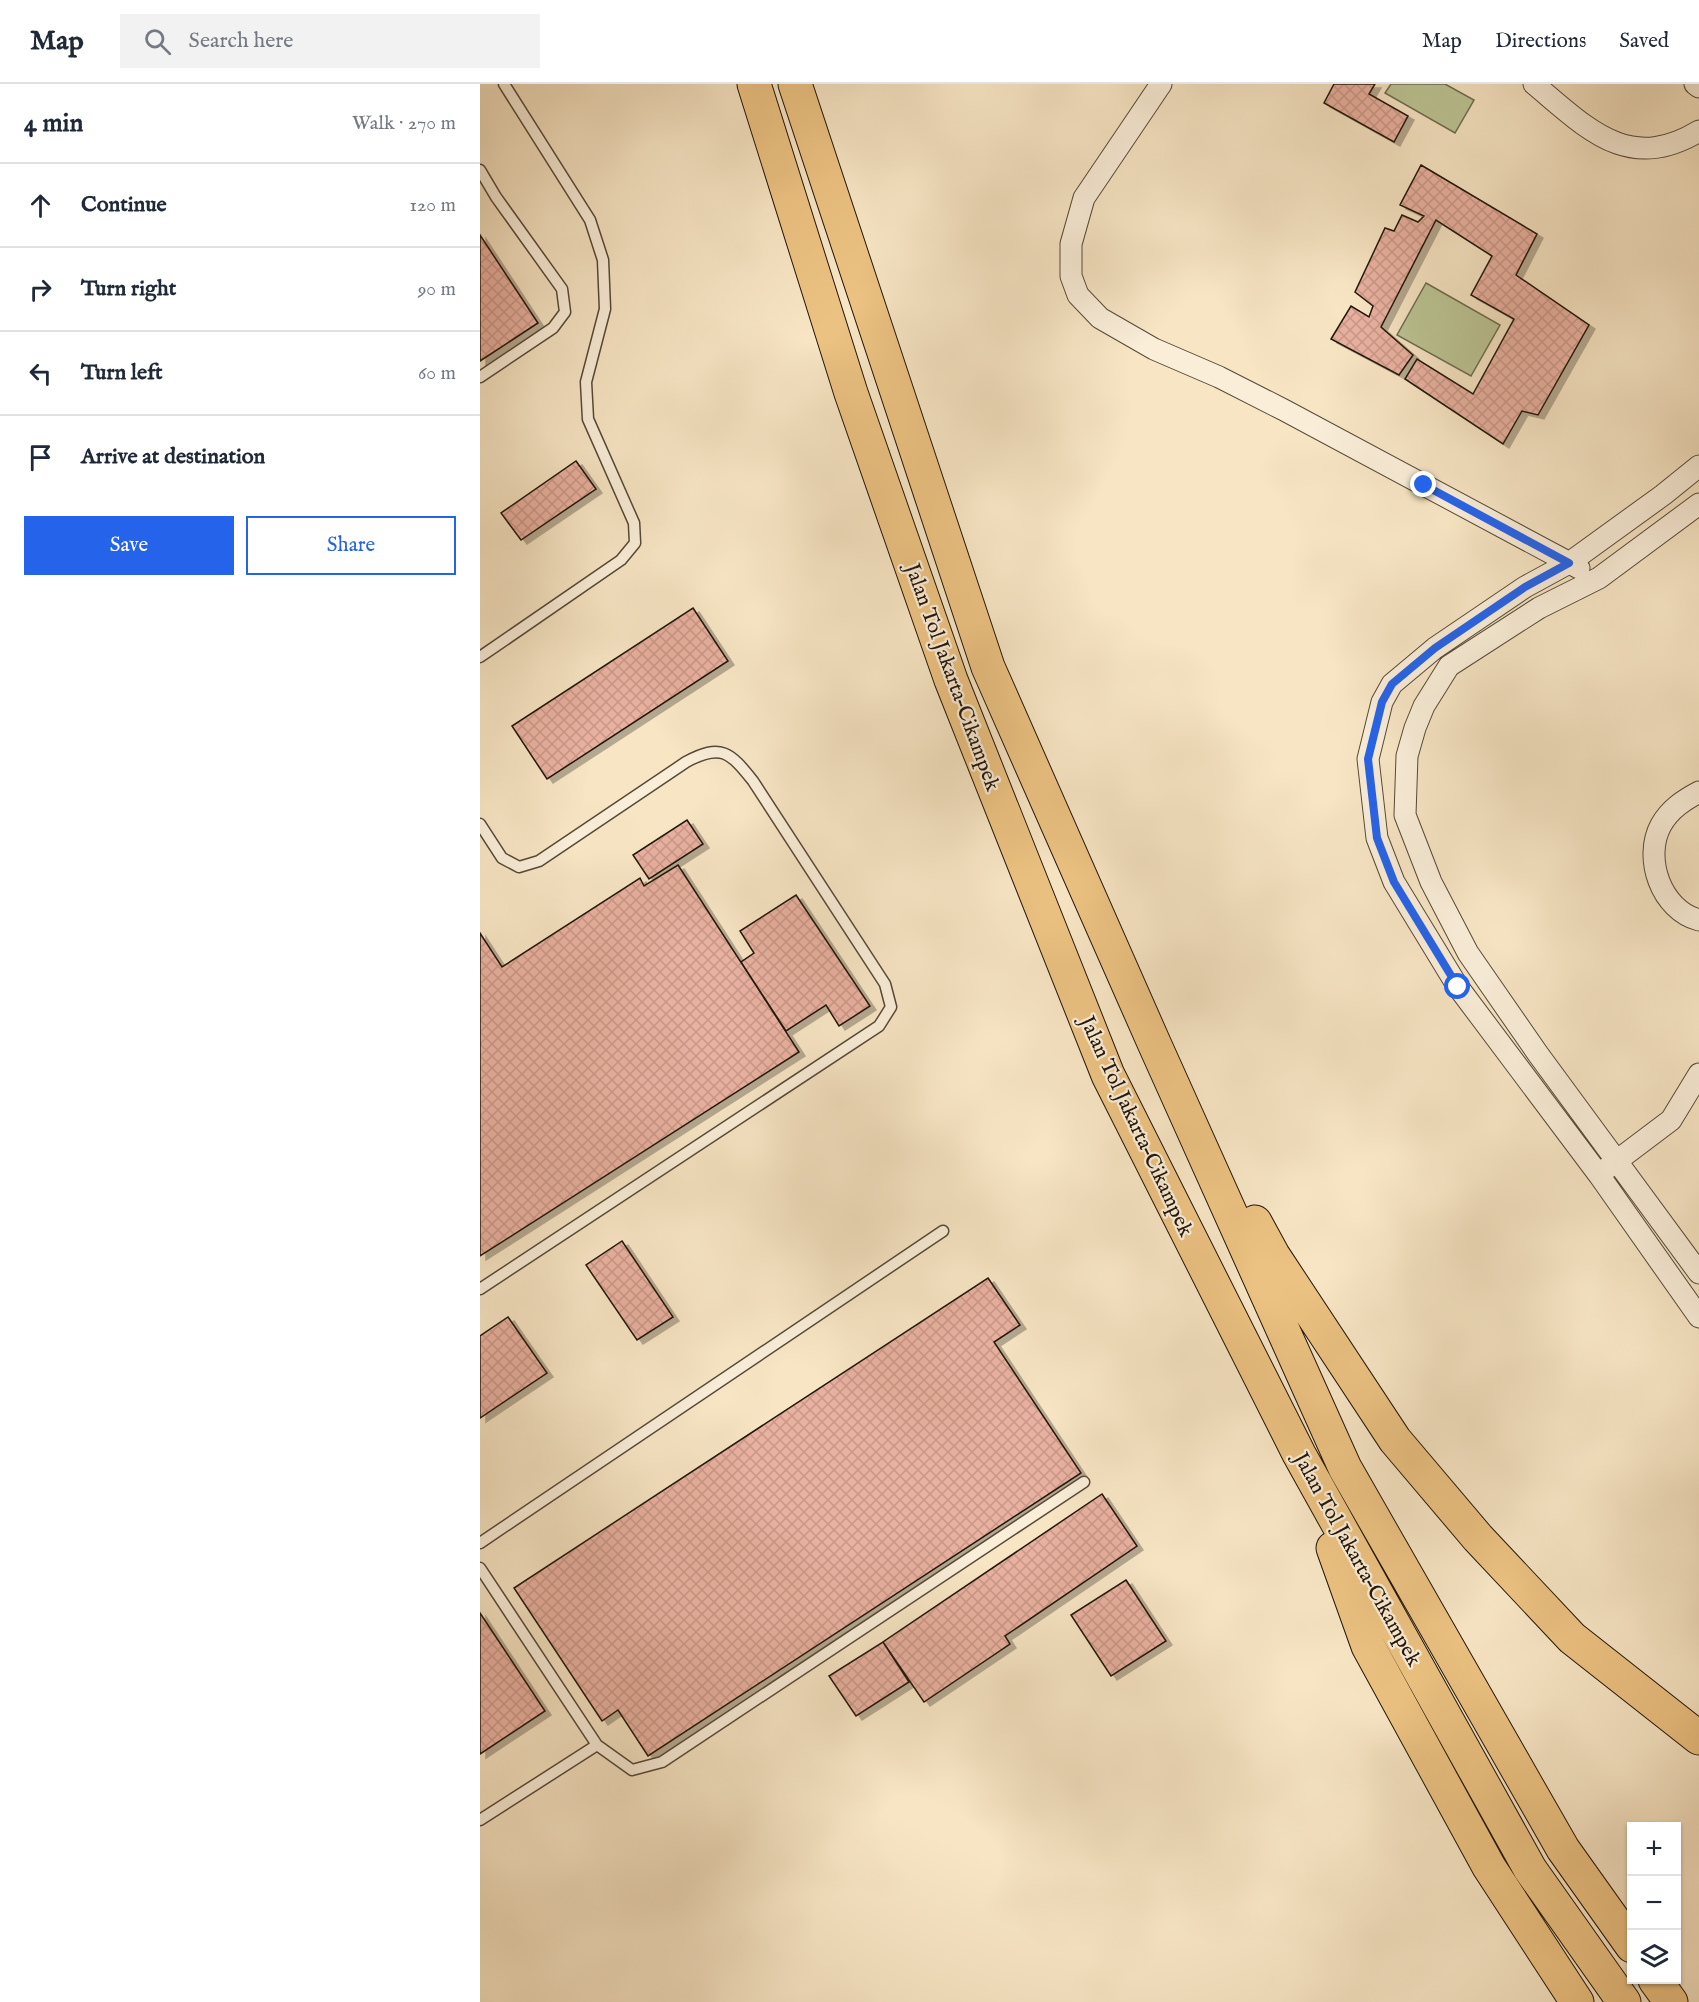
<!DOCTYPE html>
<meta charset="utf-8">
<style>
body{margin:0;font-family:"IM FELL English",serif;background:#f2f2f3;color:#1f2937}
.controls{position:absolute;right:18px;bottom:18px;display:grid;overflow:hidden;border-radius:0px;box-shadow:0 2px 4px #0004}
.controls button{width:54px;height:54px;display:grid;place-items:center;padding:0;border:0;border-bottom:2px solid #e0e1e3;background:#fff;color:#1f2937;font:30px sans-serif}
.stop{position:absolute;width:18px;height:18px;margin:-14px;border:4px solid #2563eb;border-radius:50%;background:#fff}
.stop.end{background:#2563eb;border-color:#fff;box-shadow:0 2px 6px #0008}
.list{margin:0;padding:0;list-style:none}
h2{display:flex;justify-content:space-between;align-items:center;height:78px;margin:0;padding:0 24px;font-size:26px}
h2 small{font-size:20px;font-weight:400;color:#747a83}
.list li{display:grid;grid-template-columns:39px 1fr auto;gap:18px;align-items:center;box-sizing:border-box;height:84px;padding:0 24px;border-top:2px solid #e0e1e3}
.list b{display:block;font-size:22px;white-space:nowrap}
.list em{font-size:20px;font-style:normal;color:#747a83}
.actions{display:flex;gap:12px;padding:18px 24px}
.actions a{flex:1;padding:14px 0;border:2px solid #2563eb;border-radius:0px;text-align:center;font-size:21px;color:#2563eb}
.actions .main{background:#2563eb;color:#fff}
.icon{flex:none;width:33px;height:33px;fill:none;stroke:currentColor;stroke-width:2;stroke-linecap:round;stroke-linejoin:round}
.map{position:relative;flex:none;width:1219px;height:1918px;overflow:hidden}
header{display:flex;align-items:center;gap:36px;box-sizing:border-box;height:84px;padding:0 30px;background:#fff;border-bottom:2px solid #e0e1e3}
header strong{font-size:28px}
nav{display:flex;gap:33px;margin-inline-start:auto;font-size:21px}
.search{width:420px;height:54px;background:#f2f2f3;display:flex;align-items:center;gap:15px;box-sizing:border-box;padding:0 21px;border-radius:0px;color:#747a83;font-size:22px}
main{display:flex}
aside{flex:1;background:#fff}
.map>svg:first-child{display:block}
</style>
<header>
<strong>Map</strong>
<div class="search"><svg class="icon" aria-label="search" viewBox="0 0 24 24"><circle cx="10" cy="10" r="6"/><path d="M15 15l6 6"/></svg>Search here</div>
<nav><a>Map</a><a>Directions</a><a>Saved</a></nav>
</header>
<main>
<aside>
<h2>4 min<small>Walk · 270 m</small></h2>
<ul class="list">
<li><svg class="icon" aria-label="ahead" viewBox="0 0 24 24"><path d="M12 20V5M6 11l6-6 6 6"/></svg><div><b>Continue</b></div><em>120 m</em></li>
<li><svg class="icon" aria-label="right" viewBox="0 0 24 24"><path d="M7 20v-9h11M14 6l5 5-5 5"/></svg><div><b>Turn right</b></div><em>90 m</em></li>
<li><svg class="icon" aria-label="left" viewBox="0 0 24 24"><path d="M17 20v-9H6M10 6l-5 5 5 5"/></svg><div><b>Turn left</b></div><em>60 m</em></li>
<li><svg class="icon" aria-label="arrive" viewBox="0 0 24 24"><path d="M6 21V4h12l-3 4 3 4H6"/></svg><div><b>Arrive at destination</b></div></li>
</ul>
<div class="actions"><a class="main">Save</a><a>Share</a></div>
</aside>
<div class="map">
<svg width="1219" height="1918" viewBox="0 0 1219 1918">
<defs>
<pattern id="building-cross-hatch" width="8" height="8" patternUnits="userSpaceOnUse" patternTransform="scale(1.5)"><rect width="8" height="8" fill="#e9b1a0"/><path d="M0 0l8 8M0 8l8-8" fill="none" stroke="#c89788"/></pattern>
<filter id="shadow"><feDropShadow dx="6" dy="4" stdDeviation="0" flood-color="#0004"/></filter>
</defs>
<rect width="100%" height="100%" fill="#f7e5c4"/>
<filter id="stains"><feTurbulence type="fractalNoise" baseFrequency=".00333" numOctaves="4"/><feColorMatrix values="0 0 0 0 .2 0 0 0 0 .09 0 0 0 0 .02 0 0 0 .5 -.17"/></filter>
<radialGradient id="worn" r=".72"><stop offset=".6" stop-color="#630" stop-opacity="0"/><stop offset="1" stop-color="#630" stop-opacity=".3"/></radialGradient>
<!-- park -->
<path fill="#bcc595" stroke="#6e6d4f" stroke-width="1.5" d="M 911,0 L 965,0 L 994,16 L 975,49 L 905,9 Z
M 946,199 L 1020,241 L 991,292 L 917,251 Z"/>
<!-- building -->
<path fill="url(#building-cross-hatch)" stroke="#211509" stroke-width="1.5" filter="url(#shadow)" d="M 854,0 L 895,0 L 889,10 L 928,32 L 914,58 L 844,19 Z
M 941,81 L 1057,150 L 1036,191 L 1109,241 L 1058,331 L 1042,327 L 1023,360 L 925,295 L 937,275 L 993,310 L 1034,235 L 991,211 L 1012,172 L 956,136 L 901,243 L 933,271 L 919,291 L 851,255 L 871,222 L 889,233 L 893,222 L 875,208 L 905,144 L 914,147 L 922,131 L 938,138 L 944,132 L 920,121 Z
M 0,151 L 58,239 L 0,277 Z
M 96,377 L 116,405 L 41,456 L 21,429 Z
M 213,524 L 248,577 L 67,695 L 32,642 Z
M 207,736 L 223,760 L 169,795 L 153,771 Z
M 198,781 L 319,968 L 0,1172 L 0,849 L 22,883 L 160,794 L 164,802 Z
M 316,811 L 390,922 L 359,942 L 346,921 L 306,947 L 261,878 L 274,869 L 260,847 Z
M 142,1157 L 193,1233 L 157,1256 L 106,1181 Z
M 508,1194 L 540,1241 L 514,1258 L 601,1389 L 168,1672 L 138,1626 L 122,1637 L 34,1504 Z
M 28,1233 L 67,1289 L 0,1334 L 0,1252 Z
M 622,1410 L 657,1462 L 525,1552 L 530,1560 L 444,1618 L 403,1558 Z
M 646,1496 L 686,1557 L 631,1592 L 591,1531 Z
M 0,1529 L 65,1627 L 0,1670 Z
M 403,1558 L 429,1598 L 376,1632 L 349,1592 Z"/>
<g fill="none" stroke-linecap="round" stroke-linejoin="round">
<!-- lane casing -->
<g stroke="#564938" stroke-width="13">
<path id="lane" d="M 0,86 L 16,113 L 82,205 L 85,228 L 73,244 L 0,293
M 0,573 L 141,476 L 155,459 L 154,439 L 108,335 L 106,298 L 125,225 L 123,176 L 110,136 L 24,0
M 0,740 L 22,774 L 39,783 L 59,777 L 206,678 C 241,659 250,668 273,697 L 405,900 L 411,923 L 399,942 L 0,1205
M 0,1459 L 463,1147
M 0,1484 L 117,1661 L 152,1686 L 182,1678 L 604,1398
M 0,1736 L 117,1661"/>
</g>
<!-- street casing -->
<g stroke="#564938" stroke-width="23">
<path id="street" d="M 681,0 L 604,114 L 591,160 L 591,192 L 598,211 L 620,234 L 674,265 L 739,293 L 804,326 L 1099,484
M 1054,0 C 1107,44 1148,90 1219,47
M 1215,0 L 1219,3
M 1219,382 L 1183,411 L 1089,479 L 1045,503 L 955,564 L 912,600 L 902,618 L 888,675 L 897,754 L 914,798 L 978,903 L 1119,1091 L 1219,1233
M 1219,420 L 1119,494 L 1059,524 L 969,582 L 944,622 L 935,644 L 927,672 L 925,731 L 951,798 L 988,869 L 1058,970 L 1219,1189
M 1219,708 C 1204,716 1190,725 1181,741 C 1163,774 1181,826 1219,836
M 1126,1085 L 1191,1036 L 1219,990"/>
</g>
<!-- highway casing -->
<g stroke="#211509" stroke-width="35">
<path id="highway" d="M 274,0 L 371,309 L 471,596 L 628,991 L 819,1370 L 1050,1785 L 1144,1918
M 315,0 L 508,583 L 674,959 L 865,1384 L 1083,1765 L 1152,1862
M 775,1138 L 793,1171 L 915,1356 L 998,1454 L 1092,1554 L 1219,1654
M 853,1464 L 888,1562 L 1009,1783 L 1097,1918
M 1175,1896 L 1191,1918"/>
</g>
<!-- lane -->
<use href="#lane" stroke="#faeed9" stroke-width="10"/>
<!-- street -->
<use href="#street" stroke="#faeed9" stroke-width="21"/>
<!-- highway -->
<use href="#highway" stroke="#ecc282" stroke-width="33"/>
</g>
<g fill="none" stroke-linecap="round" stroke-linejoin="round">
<!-- route -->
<path stroke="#2563eb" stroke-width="8" d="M 944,401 L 1089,479 L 1045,503 L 955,564 L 912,600 L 902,618 L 888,675 L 897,754 L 914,798 L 978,903"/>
</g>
<g text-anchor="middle" stroke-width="4.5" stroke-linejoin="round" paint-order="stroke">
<!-- street labels -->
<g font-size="21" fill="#211509" stroke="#faeed9">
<text transform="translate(473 593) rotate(70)" y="7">Jalan Tol Jakarta–Cikampek</text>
<text transform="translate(657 1042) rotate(65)" y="7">Jalan Tol Jakarta–Cikampek</text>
<text transform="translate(878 1475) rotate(61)" y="7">Jalan Tol Jakarta–Cikampek</text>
</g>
</g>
<rect width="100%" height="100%" filter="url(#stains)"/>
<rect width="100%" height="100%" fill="url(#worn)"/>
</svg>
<div class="controls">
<button>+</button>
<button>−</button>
<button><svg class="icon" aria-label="layers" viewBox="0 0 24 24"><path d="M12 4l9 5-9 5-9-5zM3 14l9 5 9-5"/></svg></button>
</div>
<div class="stop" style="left:978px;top:903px"></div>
<div class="stop end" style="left:944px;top:401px"></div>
</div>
</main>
